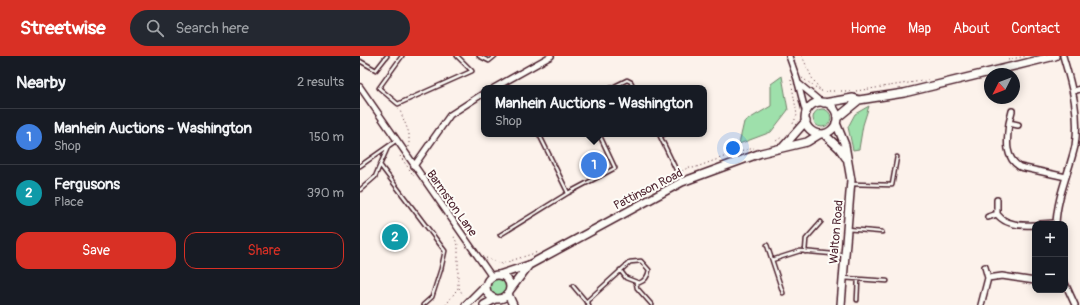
<!DOCTYPE html>
<meta charset="utf-8">
<style>
body{margin:0;font-family:Pangolin,sans-serif;background:#242831;color:#f1f3f6}
.controls{position:absolute;right:12px;bottom:12px;display:grid;overflow:hidden;border-radius:8px;box-shadow:0 2px 10px #0003}
.controls button{width:36px;height:36px;display:grid;place-items:center;padding:0;border:0;border-bottom:1px solid #363941;background:#171b24;color:#f1f3f6;font:20px sans-serif}
.compass{position:absolute;left:624px;top:12px;width:36px;height:36px;border-radius:50%;background:#171b24;box-shadow:0 2px 10px #0003;rotate:228deg}
.you{position:absolute;left:373px;top:92px;width:14px;height:14px;margin:-10px;border:3px solid #fff;border-radius:50%;background:#1a73e8;box-shadow:0 0 0 6px #1a73e833}
.badge{display:grid;place-items:center;width:26px;height:26px;border-radius:50%;background:#d93025;color:#fff;font-size:13px;font-weight:700}
.pin{position:absolute;translate:-50% -50%;border:2px solid #fff;box-shadow:0 1px 4px #0006}
.popup{position:absolute;left:121px;top:29px;width:226px;height:52px;box-sizing:border-box;display:grid;place-content:center;border-radius:8px;background:#171b24;filter:drop-shadow(0 1px 3px #0005);font-size:13px;white-space:nowrap;color:#9ea1a6}
.popup b{font-size:15px;color:#f1f3f6}
.popup::after{content:'';position:absolute;left:50%;top:100%;margin-left:-8px;border:8px solid transparent;border-top-color:#171b24}
.list{margin:0;padding:0;list-style:none}
h2{display:flex;justify-content:space-between;align-items:center;height:52px;margin:0;padding:0 16px;font-size:17px}
h2 small{font-size:13px;font-weight:400;color:#9ea1a6}
.list li{display:grid;grid-template-columns:26px 1fr auto;gap:12px;align-items:center;box-sizing:border-box;height:56px;padding:0 16px;border-top:1px solid #363941}
.list b{display:block;font-size:15px;white-space:nowrap}
.list p{margin:0;font-size:13px;white-space:nowrap;color:#9ea1a6}
.list em{font-size:13px;font-style:normal;color:#9ea1a6}
.actions{display:flex;gap:8px;padding:12px 16px}
.actions a{flex:1;padding:9px 0;border:1px solid #d93025;border-radius:12px;text-align:center;font-size:14px;color:#d93025}
.actions .main{background:#d93025;color:#fff}
.icon{flex:none;width:22px;height:22px;fill:none;stroke:currentColor;stroke-width:2;stroke-linecap:round;stroke-linejoin:round}
.map{position:relative;flex:none;width:720px;height:249px;overflow:hidden}
header{display:flex;align-items:center;gap:24px;box-sizing:border-box;height:56px;padding:0 20px;background:#d93025;color:#fff}
header strong{font-size:19px}
nav{display:flex;gap:22px;margin-inline-start:auto;font-size:14px}
.search{width:280px;height:36px;background:#242831;display:flex;align-items:center;gap:10px;box-sizing:border-box;padding:0 14px;border-radius:22px;color:#9ea1a6;font-size:15px}
main{display:flex}
aside{flex:1;background:#171b24}
.map>svg:first-child{display:block}
</style>
<header>
<strong>Streetwise</strong>
<div class="search"><svg class="icon" aria-label="search" viewBox="0 0 24 24"><circle cx="10" cy="10" r="6"/><path d="M15 15l6 6"/></svg>Search here</div>
<nav><a>Home</a><a>Map</a><a>About</a><a>Contact</a></nav>
</header>
<main>
<aside>
<h2>Nearby<small>2 results</small></h2>
<ul class="list">
<li><span class="badge" style="background:#3f7fe0">1</span><div><b>Manhein Auctions - Washington</b><p>Shop</p></div><em>150 m</em></li>
<li><span class="badge" style="background:#0f9aa8">2</span><div><b>Fergusons</b><p>Place</p></div><em>390 m</em></li>
</ul>
<div class="actions"><a class="main">Save</a><a>Share</a></div>
</aside>
<div class="map">
<svg width="720" height="249" viewBox="0 0 720 249">
<rect width="100%" height="100%" fill="#fcf2eb"/>
<filter id="ink" filterUnits="userSpaceOnUse"><feTurbulence type="fractalNoise" baseFrequency=".025" numOctaves="2"/><feDisplacementMap in="SourceGraphic" scale="8" xChannelSelector="R" yChannelSelector="G"/><feConvolveMatrix kernelMatrix="1 2 1 2 8 2 1 2 1" color-interpolation-filters="sRGB"/></filter>
<g filter="url(#ink)">
<!-- green -->
<path fill="#9ee0ab" stroke="#74806b" d="M 422,20 L 428,54 L 411,76 L 379,88 L 384,66 L 411,50 L 411,28 Z
M 509,50 L 503,69 L 499,93 L 493,94 L 488,71 L 495,58 Z
M453 62a9 9 0 1 1 18 0a9 9 0 1 1-18 0Z
M130 231a8 8 0 1 1 16 0a8 8 0 1 1-16 0Z"/>
<g fill="none" stroke-linecap="round" stroke-linejoin="round">
<!-- lane casing -->
<g stroke="#4a1f2b" stroke-width="5.5">
<path id="lane" d="M 42,0 L 19,32 L 38,48 L 112,15 L 97,0
M 119,0 L 129,5 L 135,0
M 0,5 L 16,14 L 27,0
M 251,32 L 267,24 L 271,26 L 274,32
M 179,78 L 208,137
M 305,78 L 300,80 L 322,126
M 28,91 L 20,109 L 85,195 L 81,213 L 72,241 L 63,249
M 0,110 L 37,84
M 491,128 L 532,129 L 537,101
M 0,134 L 15,121 L 20,109
M 487,173 L 522,176
M 140,179 L 208,137 L 255,112 L 239,78
M 407,189 L 412,204
M 445,196 L 446,183 L 461,166
M 483,222 L 527,225
M 276,227 L 277,232 L 292,249
M 213,230 L 229,249
M 423,237 L 412,204 L 440,195 L 484,199
M 497,244 L 498,223
M 226,246 L 270,206 L 281,205 L 289,214 C 288,221 285,225 279,227 L 266,222 L 260,214"/>
</g>
<!-- street casing -->
<g stroke="#4a1f2b" stroke-width="8">
<path id="street" d="M 429,0 L 437,23 L 446,58
M 438,27 L 462,47
M 0,31 L 132,221
M 134,32 L 191,0
M 714,35 L 720,33
M 652,55 L 649,67 L 658,69
M 649,67 C 647,84 644,101 660,111 L 706,121
M 54,110 L 90,59 L 124,37
M 637,158 C 645,169 662,170 675,169
M 628,161 L 637,158 L 637,144
M 681,168 L 696,167
M 696,168 C 697,141 709,116 715,90 C 720,59 712,30 703,0
M 625,211 L 628,222
M 705,227 L 715,249
M 621,249 L 628,222 L 642,220 L 675,225"/>
</g>
<!-- secondary casing -->
<g stroke="#4a1f2b" stroke-width="10">
<path id="secondary" d="M445 62a16 16 0 1 1 32 0a16 16 0 1 1-32 0Z
M 464,47 L 493,42 L 499,44
M 477,62 L 499,44 L 544,37 L 695,0
M 476,67 L 485,89 L 491,124 L 481,249
M 464,78 L 479,92 L 486,102
M 423,91 L 446,65
M 139,219 L 169,209 L 322,126 L 401,97 L 447,86 L 460,78
M126 231a12 12 0 1 1 24 0a12 12 0 1 1-24 0Z
M 150,234 L 169,209
M 148,238 L 153,249
M 106,249 L 126,229
M 124,249 L 135,243"/>
</g>
<!-- path -->
<path stroke="#4a1f2b" stroke-width="1" stroke-dasharray="1 3" stroke-linecap="butt" d="M 442,0 L 452,22 L 461,35 L 491,35
M 648,4 L 665,0
M 442,22 L 461,35
M 431,24 L 437,59 L 432,70
M 496,35 L 568,24
M 39,52 L 49,77 L 49,91
M 413,87 L 422,81
M 40,100 L 54,120
M 322,115 L 329,111 L 334,112 L 369,99 L 394,92
M 299,131 L 314,120
M 126,202 L 141,208 L 178,196
M 99,232 L 103,239
M 86,249 L 98,232 L 98,189 L 94,181 L 96,180"/>
<!-- lane -->
<use href="#lane" stroke="#fdfcf7" stroke-width="2.5"/>
<!-- street -->
<use href="#street" stroke="#fdfcf7" stroke-width="5"/>
<!-- secondary -->
<use href="#secondary" stroke="#fdfcf7" stroke-width="7"/>
</g>
</g>
<g text-anchor="middle" stroke-width="4" stroke-linejoin="round" paint-order="stroke">
<!-- street labels -->
<g font-size="12" fill="#4a1f2b" stroke="#fdfcf7">
<text transform="translate(288 133) rotate(-27)" y="4">Pattinson Road</text>
<text transform="translate(92 147) rotate(55)" y="4">Barmston Lane</text>
<text transform="translate(476 176) rotate(-85)" y="4">Walton Road</text>
</g>
</g>
</svg>
<div class="controls">
<button>+</button>
<button>−</button>
</div>
<svg class="compass" viewBox="-18 -18 36 36"><path d="M0-13l5 13h-10z" fill="#e53935"/><path d="M0 13l5-13h-10z" fill="#9ea1a6"/></svg>
<div class="you"></div>
<div class="pin badge" style="left:234px;top:109px;background:#3f7fe0">1</div>
<div class="popup"><b>Manhein Auctions - Washington</b>Shop</div>
<div class="pin badge" style="left:35px;top:181px;background:#0f9aa8">2</div>
</div>
</main>
